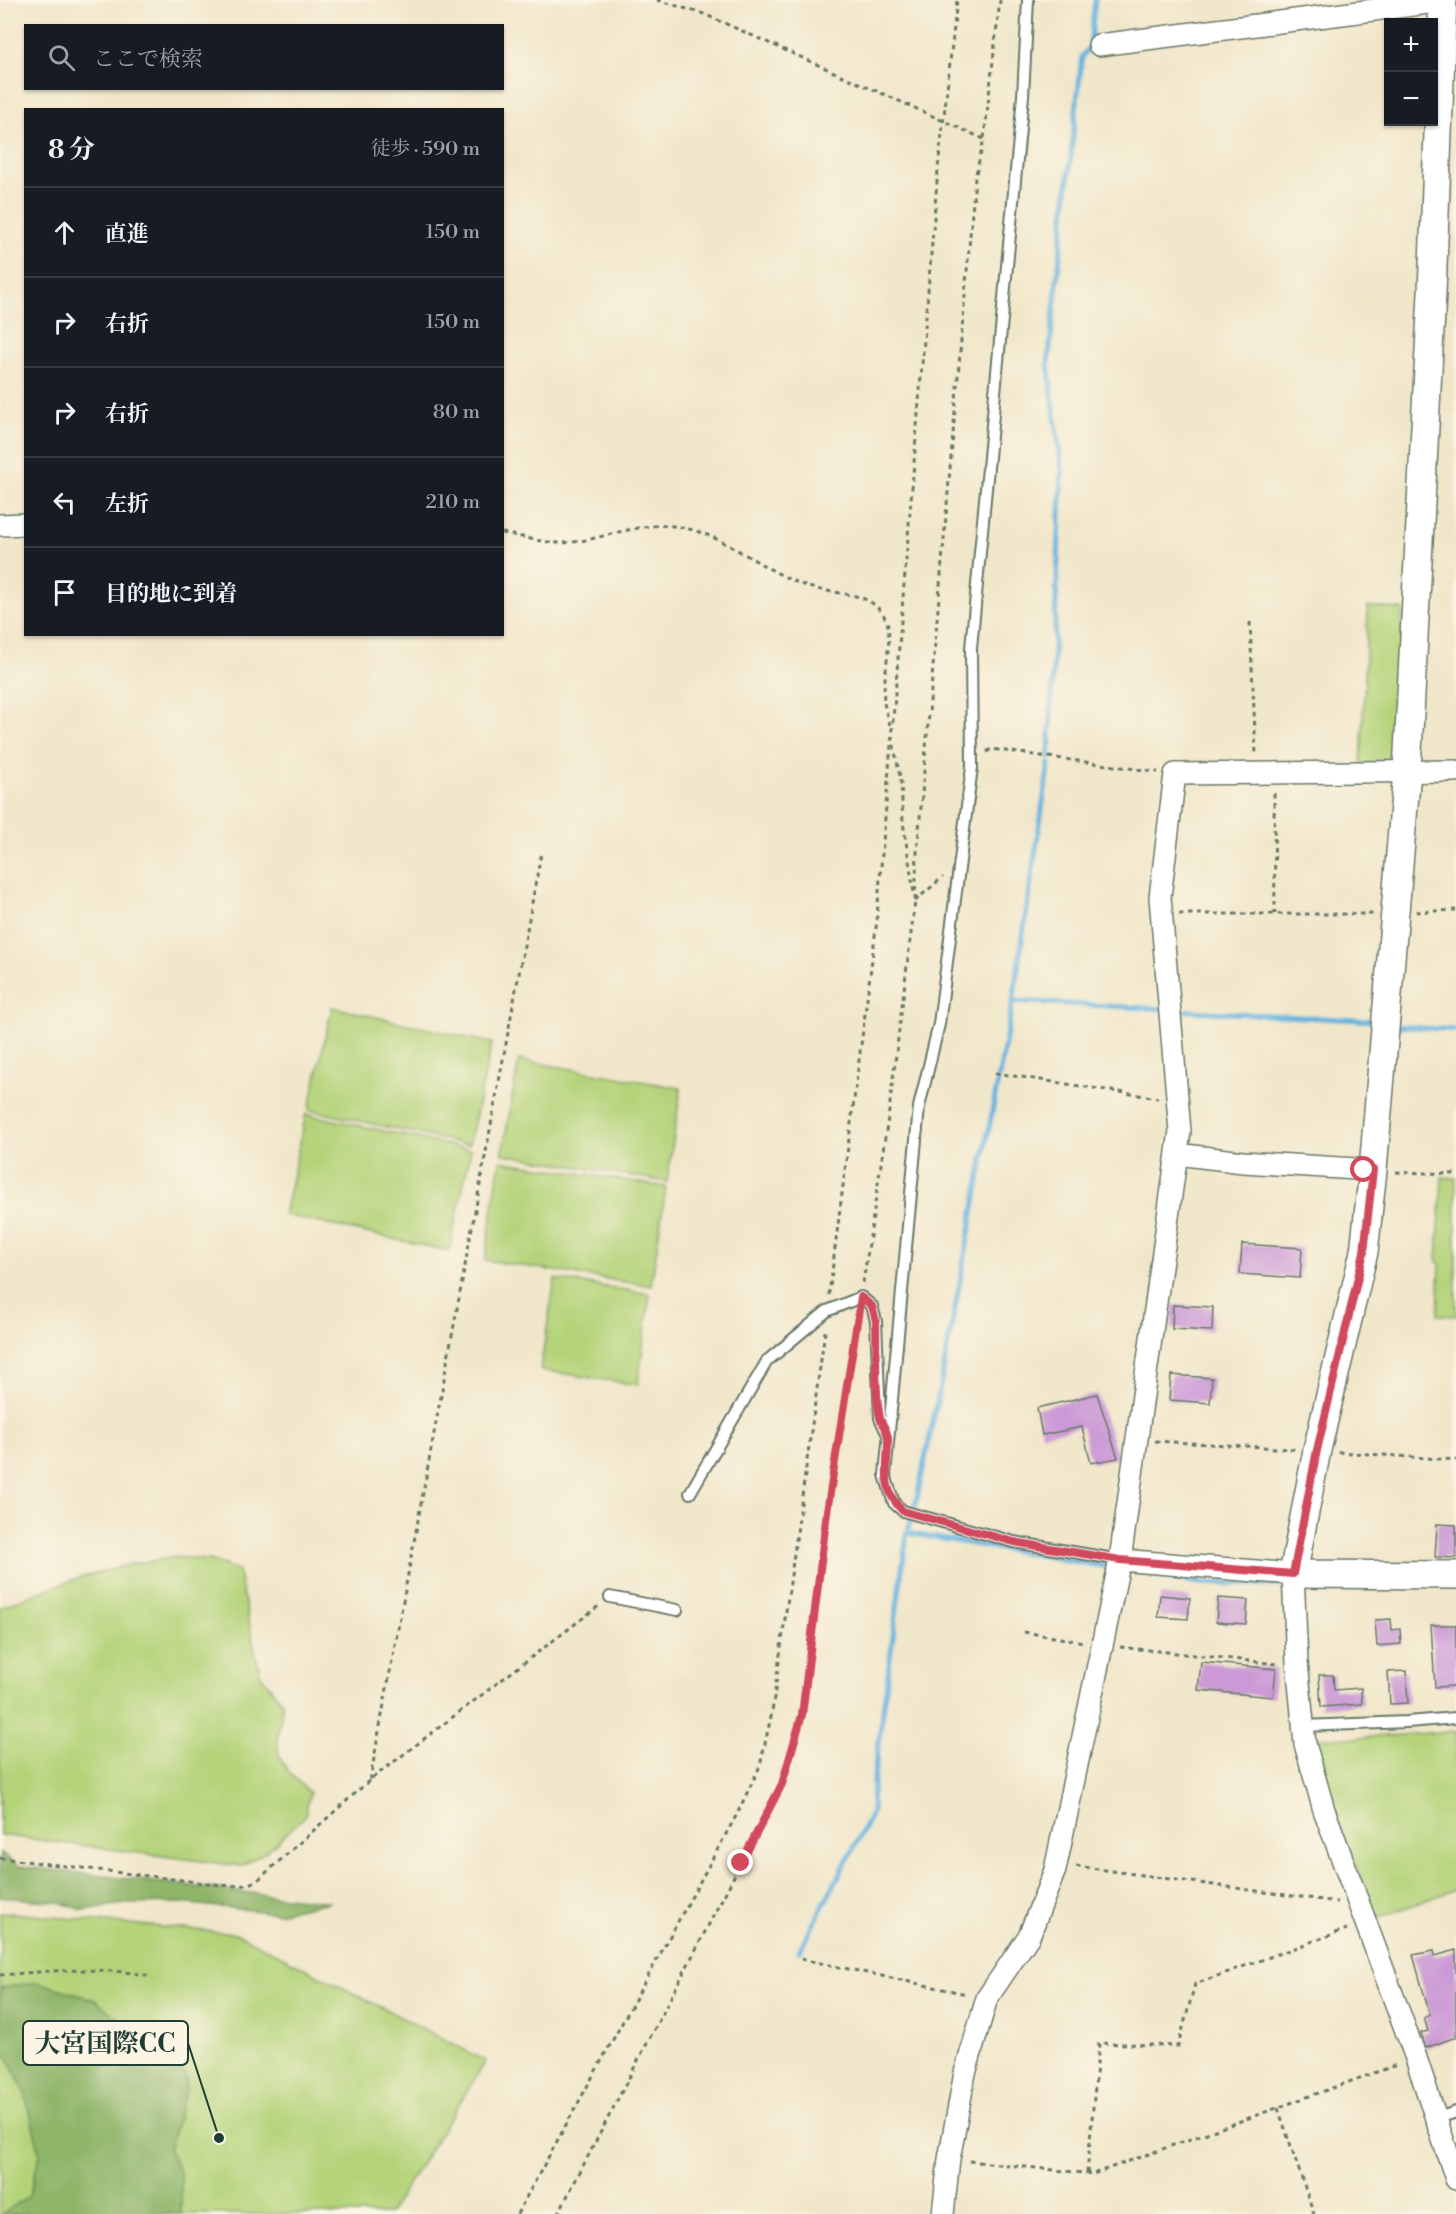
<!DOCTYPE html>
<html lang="ja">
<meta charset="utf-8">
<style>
body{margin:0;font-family:"Libre Bodoni","Noto Serif JP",serif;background:#20242c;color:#f1f3f6}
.controls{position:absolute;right:18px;top:18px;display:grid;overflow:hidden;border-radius:0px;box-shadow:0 2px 4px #0004}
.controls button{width:54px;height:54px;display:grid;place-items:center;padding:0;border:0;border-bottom:2px solid #363941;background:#171b24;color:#f1f3f6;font:30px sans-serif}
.stop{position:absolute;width:18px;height:18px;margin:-14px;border:4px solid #d1495b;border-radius:50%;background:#fff}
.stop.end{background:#d1495b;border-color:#fff;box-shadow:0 2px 6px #0008}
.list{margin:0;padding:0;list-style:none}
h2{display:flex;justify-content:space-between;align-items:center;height:78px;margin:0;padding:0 24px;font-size:26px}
h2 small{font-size:20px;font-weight:400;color:#9ea1a6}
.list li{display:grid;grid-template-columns:39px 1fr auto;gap:18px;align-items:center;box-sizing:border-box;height:90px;padding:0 24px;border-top:2px solid #363941}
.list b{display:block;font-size:22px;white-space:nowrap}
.list em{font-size:20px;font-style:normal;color:#9ea1a6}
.icon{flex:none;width:33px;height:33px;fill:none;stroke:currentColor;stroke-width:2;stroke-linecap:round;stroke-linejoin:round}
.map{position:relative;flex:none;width:1456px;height:2214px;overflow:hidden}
.search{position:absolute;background:#171b24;box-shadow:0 2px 4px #0004;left:24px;top:24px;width:480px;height:66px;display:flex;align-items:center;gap:15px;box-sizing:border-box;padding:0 21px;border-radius:0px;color:#9ea1a6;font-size:22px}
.panel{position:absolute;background:#171b24;box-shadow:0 2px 4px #0004;left:24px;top:108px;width:480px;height:528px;border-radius:0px}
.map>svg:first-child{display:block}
</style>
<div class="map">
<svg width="1456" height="2214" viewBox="0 0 1456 2214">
<rect width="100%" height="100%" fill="#fcf5e5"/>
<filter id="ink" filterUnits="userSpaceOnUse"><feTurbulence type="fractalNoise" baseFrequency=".0167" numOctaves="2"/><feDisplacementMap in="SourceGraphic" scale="12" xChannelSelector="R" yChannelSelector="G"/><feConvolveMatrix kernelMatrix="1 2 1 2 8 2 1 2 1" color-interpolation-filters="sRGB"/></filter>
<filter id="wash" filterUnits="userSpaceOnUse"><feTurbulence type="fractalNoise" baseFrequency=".008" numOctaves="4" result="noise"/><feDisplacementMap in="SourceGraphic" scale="24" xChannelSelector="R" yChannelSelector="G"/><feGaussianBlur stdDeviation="1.35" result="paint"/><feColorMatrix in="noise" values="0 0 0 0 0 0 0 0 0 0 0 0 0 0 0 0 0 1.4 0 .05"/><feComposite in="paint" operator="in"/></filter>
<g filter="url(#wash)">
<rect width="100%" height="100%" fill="#f0e6c9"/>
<!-- green -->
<path fill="#b4d379" stroke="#6a8856" stroke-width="1.5" d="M 1368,607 L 1403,609 L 1395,765 L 1361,763 Z
M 332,1007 L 492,1043 L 469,1145 L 309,1110 Z
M 519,1060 L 681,1088 L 667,1182 L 502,1154 Z
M 306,1114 L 471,1150 L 449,1251 L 284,1215 Z
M 500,1161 L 666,1187 L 651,1286 L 485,1260 Z
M 1442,1177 L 1456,1178 L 1456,1316 L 1438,1315 L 1440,1263 L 1437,1262 Z
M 555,1279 L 650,1294 L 638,1385 L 540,1370 Z
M 176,1557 L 210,1560 L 238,1570 L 260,1674 L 283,1704 C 274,1754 273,1759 310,1793 L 305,1816 L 266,1852 L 241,1866 L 0,1835 L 0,1607 L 75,1579 L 132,1564 Z
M 1456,1731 L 1456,1889 L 1378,1918 C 1353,1859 1327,1800 1315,1737 L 1357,1738 Z
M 0,1912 L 238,1934 L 486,2061 L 389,2214 L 0,2214 Z"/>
<!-- forest -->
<path fill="#8fb569" stroke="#57794e" stroke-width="1.5" d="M 0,1852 L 18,1866 L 330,1902 L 278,1913 L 180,1903 L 124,1904 L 83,1910 L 58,1902 L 0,1897 Z
M 37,1982 L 95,2000 L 128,2026 L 141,2055 L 186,2073 L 186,2089 L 169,2150 L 181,2175 L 181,2214 L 2,2214 L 29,2196 L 40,2154 L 24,2090 L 0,2043 L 0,1988 Z"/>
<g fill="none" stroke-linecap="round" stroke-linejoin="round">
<!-- stream -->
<path stroke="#66b2df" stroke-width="5" d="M 1049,757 L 1062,471 L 1048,364 L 1082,56 L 1090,46 L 1095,0
M 1013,1001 L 1165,1009
M 1174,1010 L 1374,1021 L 1374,1018
M 1397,1026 L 1456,1030
M 907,1533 L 1114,1568
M 1126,1570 L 1200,1583 L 1289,1585
M 799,1951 L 872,1813 L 873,1784 L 907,1533 L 917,1498 L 942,1377 L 1013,1001 L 1049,763"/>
</g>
<g id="blocks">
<!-- building -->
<path fill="#cb9ad6" d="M 1242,1244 L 1302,1248 L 1300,1278 L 1240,1274 Z
M 1173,1305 L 1213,1307 L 1212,1331 L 1172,1329 Z
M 1171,1375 L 1212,1378 L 1210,1403 L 1169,1400 Z
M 1097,1394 L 1118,1458 L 1091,1463 L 1082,1427 L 1042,1435 L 1037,1408 Z
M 1437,1524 L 1456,1525 L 1456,1558 L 1435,1557 Z
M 1160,1595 L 1190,1598 L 1188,1619 L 1158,1617 Z
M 1218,1598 L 1248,1600 L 1246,1624 L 1216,1622 Z
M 1391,1619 L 1392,1630 L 1400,1629 L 1401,1644 L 1377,1646 L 1375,1620 Z
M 1431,1625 L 1456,1625 L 1456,1686 L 1435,1687 Z
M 1201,1662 L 1276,1669 L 1273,1697 L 1198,1690 Z
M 1406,1671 L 1408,1703 L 1390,1704 L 1388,1672 Z
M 1319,1675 L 1333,1675 L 1334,1690 L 1361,1688 L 1362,1704 L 1321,1707 Z
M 1456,1950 L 1456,2037 L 1426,2048 L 1421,2033 L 1428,2031 L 1424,2018 L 1430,2015 L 1413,1955 L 1434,1951 L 1435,1956 Z"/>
</g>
</g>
<g filter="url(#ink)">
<use href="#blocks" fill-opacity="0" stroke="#687868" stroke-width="1.5"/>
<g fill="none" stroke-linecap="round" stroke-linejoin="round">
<!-- service casing -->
<g stroke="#687868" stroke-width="14">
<path id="service" d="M 1028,0 L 1023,96 L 971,648 L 972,767 L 939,1024 L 919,1107 L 885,1475 L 894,1503 L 903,1511 L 1014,1542 L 1120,1560
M 690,1493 L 767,1361 L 827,1311 L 861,1297 L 872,1306 L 876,1321 L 880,1418 L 888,1435
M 610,1597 L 677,1610
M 1303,1726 L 1407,1722 L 1456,1718
M 1435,2119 L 1456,2112"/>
</g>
<!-- minor casing -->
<g stroke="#687868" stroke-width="24">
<path id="minor" d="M 1099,45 L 1444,1
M 0,525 L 26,524
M 1177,1154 L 1243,1162 L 1373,1170
M 1120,1560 L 1293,1574 L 1297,1662 L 1305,1744 L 1324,1810 L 1416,2058 L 1456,2179
M 943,2214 L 949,2159 L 965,2073 L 987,1998 L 1029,1936 L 1055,1870 L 1120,1560 L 1180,1131 L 1160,897 L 1175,774 L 1456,771"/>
</g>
<!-- tertiary casing -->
<g stroke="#687868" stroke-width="30">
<path id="tertiary" d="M 1443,0 L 1432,293 L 1407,771 L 1373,1170 L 1364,1252 L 1317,1450 L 1293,1574 L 1456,1575"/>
</g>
<!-- path -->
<path stroke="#687868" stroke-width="3" stroke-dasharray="4.5 4.5" stroke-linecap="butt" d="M 657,0 L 704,14 L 984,139
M 502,533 C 521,536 542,543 561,543 C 598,542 635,522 673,526 C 722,531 763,572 809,587 C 837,596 874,589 887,622 C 893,638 882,683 884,703 C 886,712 889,721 891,730
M 1250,622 L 1256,755
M 892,736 L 901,782 L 903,822 L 914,893
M 987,752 L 991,749 L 1158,772
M 1274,793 L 1275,914
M 915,901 L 943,877
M 1416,912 L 1456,910
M 1179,914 L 1373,914
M 995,1073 L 1158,1098
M 1396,1172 L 1456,1174
M 863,1283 L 889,1111 L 915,901 L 917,853 L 975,178 L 984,139 L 1000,0
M 829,1295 L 876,928 L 938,169 L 957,0
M 1155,1441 L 1296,1449
M 1338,1452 L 1456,1460
M 1024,1632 L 1084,1642
M 1120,1647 L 1278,1664
M 370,1780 L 541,854
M 0,1858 L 230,1886 L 247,1885 L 259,1879 L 370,1780 L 600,1605
M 1076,1866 L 1337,1902
M 801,1959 L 967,1994
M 0,1975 C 49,1971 102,1966 150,1976
M 1278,2108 L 1314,2214
M 969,2161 L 1093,2174 L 1399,2064
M 1087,2173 L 1099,2043 L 1178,2046 L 1195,1984 L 1347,1929
M 517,2214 L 736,1816 L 760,1766 L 772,1712 L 825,1331
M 558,2214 L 782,1784 L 802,1715 L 827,1512 L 859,1313"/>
<!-- service -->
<use href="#service" stroke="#fff" stroke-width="10"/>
<!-- minor -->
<use href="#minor" stroke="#fff" stroke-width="21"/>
<!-- tertiary -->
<use href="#tertiary" stroke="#fff" stroke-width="27"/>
</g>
</g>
<g fill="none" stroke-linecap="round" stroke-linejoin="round" filter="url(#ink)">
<!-- route -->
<path stroke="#d1495b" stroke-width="8" d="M 741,1863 L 782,1784 L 802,1715 L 827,1512 L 861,1297 L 872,1306 L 876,1321 C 877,1349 874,1392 880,1418 C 882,1425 888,1431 888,1439 C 888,1467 880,1490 903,1511 L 1014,1542 L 1120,1560 L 1293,1574 L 1317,1450 L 1364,1252 L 1373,1170 L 1364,1170"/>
</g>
<!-- callouts -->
<path fill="none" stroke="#1f3d34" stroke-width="2" d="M219 2138L188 2043"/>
<circle fill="#1f3d34" stroke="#fcf5e5" stroke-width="2" cx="219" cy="2138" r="6"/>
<rect fill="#fcf5e5" stroke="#1f3d34" stroke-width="2" x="23" y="2021" width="165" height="44" rx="6"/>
<g font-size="26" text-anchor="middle" font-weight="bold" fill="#1f3d34">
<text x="105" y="2052">大宮国際CC</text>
</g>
</svg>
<div class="controls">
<button>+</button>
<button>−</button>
</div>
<div class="stop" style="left:1364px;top:1170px"></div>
<div class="stop end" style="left:741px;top:1863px"></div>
<div class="search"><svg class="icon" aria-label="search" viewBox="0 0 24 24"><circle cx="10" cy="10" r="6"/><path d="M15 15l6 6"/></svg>ここで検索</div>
<section class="panel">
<h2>8 分<small>徒歩 · 590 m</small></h2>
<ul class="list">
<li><svg class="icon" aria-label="ahead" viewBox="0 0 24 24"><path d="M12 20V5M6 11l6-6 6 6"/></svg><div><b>直進</b></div><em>150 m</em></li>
<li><svg class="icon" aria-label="right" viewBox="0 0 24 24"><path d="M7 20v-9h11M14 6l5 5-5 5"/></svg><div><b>右折</b></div><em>150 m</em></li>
<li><svg class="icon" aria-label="right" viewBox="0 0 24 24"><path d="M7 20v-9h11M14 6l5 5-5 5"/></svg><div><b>右折</b></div><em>80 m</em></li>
<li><svg class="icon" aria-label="left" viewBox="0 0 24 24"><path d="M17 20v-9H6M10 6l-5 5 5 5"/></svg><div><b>左折</b></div><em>210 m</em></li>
<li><svg class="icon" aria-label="arrive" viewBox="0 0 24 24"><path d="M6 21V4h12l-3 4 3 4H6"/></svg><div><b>目的地に到着</b></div></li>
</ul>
</section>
</div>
